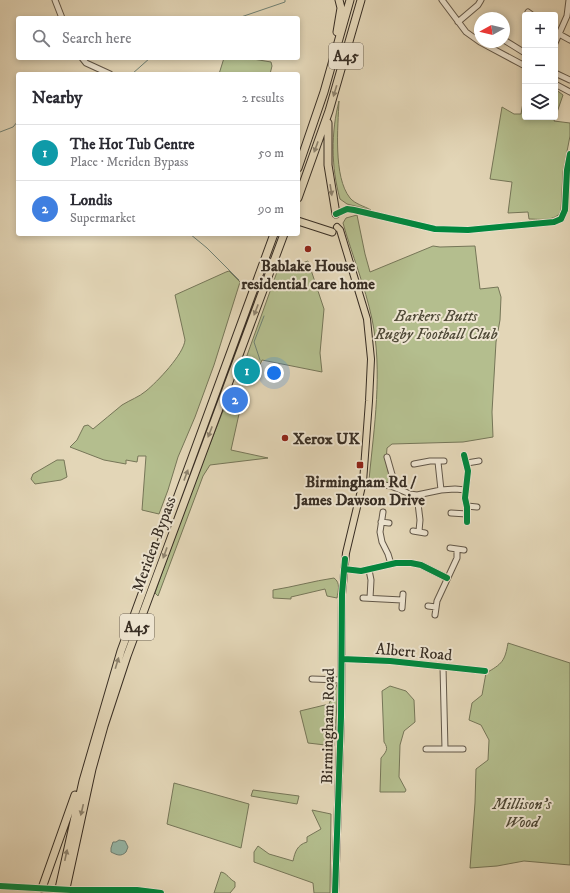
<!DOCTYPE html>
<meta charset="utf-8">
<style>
body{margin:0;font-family:"IM FELL DW Pica",serif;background:#f2f2f3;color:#2b2b33}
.controls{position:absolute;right:12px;top:12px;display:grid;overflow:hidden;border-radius:4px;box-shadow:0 2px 6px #0003}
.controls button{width:36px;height:36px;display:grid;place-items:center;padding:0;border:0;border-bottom:1px solid #e1e1e2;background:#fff;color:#2b2b33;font:20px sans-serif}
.compass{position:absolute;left:474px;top:12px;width:36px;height:36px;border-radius:50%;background:#fff;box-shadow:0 2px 6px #0003;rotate:262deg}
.you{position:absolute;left:274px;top:373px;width:14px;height:14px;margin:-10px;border:3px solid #fff;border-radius:50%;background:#1a73e8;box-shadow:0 0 0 6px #1a73e833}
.badge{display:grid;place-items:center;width:26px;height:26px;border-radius:50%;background:#1a73e8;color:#fff;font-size:13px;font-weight:700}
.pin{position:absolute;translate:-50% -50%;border:2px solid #fff;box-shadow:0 1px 4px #0006}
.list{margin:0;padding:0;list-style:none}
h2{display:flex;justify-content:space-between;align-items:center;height:52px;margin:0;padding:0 16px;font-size:17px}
h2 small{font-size:13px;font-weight:400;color:#7c7c81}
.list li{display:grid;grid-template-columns:26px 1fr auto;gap:12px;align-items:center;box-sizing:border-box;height:56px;padding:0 16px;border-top:1px solid #e1e1e2}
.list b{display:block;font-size:15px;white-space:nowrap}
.list p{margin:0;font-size:13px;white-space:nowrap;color:#7c7c81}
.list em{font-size:13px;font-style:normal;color:#7c7c81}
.icon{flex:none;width:22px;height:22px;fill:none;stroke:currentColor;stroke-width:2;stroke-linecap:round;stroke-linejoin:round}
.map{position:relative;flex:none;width:570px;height:893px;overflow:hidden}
.search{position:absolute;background:#fff;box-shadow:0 2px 6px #0003;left:16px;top:16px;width:284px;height:44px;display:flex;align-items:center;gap:10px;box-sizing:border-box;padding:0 14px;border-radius:4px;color:#7c7c81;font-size:15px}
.panel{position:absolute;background:#fff;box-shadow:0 2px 6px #0003;left:16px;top:72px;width:284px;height:164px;border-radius:4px}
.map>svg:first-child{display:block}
</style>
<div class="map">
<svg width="570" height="893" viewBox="0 0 570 893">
<rect width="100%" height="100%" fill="#e3d6b7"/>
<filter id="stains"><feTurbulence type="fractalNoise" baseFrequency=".005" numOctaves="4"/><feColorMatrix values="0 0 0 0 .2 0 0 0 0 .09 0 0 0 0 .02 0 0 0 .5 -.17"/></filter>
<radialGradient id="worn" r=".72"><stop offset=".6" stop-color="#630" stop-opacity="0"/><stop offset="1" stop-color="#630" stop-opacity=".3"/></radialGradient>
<!-- green -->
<path fill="#b4be8e" stroke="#767658" d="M 224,58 L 247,58 L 271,62 L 272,66 L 270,74 L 219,74 Z
M 555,89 L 563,95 L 554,121 L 570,123 L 570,136 L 563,172 L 561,211 C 556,222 539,219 529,219 L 528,212 L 508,213 L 512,182 L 490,179 L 502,107 L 514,114 L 521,114 L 525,91 L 525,117 L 555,117 Z
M 339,101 C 338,126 333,177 350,198 C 355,204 364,206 371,210 L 347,204 L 340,199 C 331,167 331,132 339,101 Z
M 357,215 L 365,254 L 370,272 L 433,246 L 440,247 L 475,246 L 480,289 L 498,287 L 501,297 L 500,320 L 496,342 L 492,412 L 493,437 L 463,442 L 392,444 L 387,448 L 386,461 L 389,475 L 390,483 L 369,480 C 374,427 383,372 372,319 C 365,286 352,255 343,223 L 346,218 Z
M 308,261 L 324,309 L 320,353 L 322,372 L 262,360 L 259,367 L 245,361 L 277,272 Z
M 229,271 L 240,282 L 214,365 L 195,417 L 178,457 L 168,490 L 159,514 L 142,510 L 146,456 L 138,456 L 137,462 L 126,460 L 126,464 L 104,460 L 70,447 L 77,440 L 84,426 L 88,425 L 93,429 C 103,421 112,413 122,405 C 130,400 139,397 146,391 C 157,382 184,354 185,340 L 175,295 L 226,272 Z
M 227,410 L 232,410 L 239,414 L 231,450 L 268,458 L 210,465 L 203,476 L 158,596 L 155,593 L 183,512 L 223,411 Z
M 57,460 L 64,460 L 67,477 L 61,480 L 35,484 L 31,479 L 33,474 Z
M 334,578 C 341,583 338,591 337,598 L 327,596 L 325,589 L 291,597 L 291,599 L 273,598 L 273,590 C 293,587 313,581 334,578 Z
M 508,643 L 570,663 L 570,865 L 524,861 L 497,866 L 470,868 L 475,803 L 476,769 L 488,760 L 489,740 L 481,725 L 469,720 L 472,703 L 482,695 L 486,673 C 502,664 505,661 508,643 Z
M 338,682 L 336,721 L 334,746 L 308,743 L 300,711 L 329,704 Z
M 390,686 L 406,691 L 414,700 L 415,722 L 404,731 L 400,745 L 399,777 L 406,790 L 405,792 L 380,792 L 381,758 C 386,752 389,749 384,742 L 382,691 Z
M 174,783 L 249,804 L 241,848 L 167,824 Z
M 253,790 L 299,796 L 297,804 L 251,796 Z
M 312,810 L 331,814 L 330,893 L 314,893 L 313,883 L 254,862 L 254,852 L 258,846 L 269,854 L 293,861 C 295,852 297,845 307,842 L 307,837 L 321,829 Z
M 221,872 C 227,873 229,879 235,882 L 235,887 L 230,893 L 214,893 Z"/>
<!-- water -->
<path fill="#96b9aa" stroke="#708174" d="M 119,840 L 125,841 L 128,847 L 126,852 C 121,857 117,855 111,852 L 111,848 L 113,842 L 116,842 Z"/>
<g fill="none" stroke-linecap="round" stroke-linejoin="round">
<!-- stream -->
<path stroke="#708174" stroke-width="1" d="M 238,18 L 285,2 L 285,0
M 132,74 L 150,58
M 0,132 L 13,127 L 18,121
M 190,234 L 207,248 L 239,280
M 260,360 L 254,342 L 264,316"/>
<!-- minor casing -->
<g stroke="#625748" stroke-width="7">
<path id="minor" d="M 55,0 L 62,18
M 442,0 L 466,32 L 480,42
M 528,12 L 532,15
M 458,22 L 478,5 L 481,0
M 559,34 L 570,40
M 504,40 L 525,53
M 480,42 L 525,66
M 555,43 L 567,16 L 569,0
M 82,58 L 86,63 L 110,74
M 555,73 L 570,80
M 555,84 L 570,92
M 336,214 L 347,209 L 354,210 L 435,229 L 468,230 L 554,222 L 561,219 L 565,210 L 567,170 L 570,154
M 464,455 L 468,471 L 465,498 L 467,507 L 467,522
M 387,457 L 393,478 L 391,486
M 438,462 L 441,490
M 467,463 L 479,461
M 414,464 L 430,461 L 444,461
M 363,482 L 391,486 L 410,494 L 417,495 L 441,490 L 455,489 L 466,490
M 417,495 L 420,520 L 419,531
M 467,506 L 477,507
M 383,512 L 380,532 L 382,542 L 388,554 L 391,564
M 451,513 L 467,514
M 381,522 L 389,523
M 413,531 L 425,533
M 450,548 L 464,550
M 344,569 L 361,571 L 396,563 L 411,563 L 421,565 L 447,578
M 369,570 L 371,580 L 370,598
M 363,598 L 402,600
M 428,606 L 436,607
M 402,608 L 403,594
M 435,615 L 437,601 L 457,558 L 457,550
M 342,659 L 390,661 L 485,671
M 443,667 L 445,749
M 312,679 L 341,680
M 426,749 L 463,749
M 0,886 L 51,889
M 71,890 L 137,890 L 161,893"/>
</g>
<!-- major casing -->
<g stroke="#372d23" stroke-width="8">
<path id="major" d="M 335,893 L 341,717 L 342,594 L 346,553 L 363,482 L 369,401 L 371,359 L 367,319 L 340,230 L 337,227"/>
</g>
<!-- highway casing -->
<g stroke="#372d23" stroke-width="9">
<path id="highway" d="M 337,32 L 341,8 L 339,0
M 328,123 L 328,165 L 336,214
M 298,168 L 324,92 L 350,0
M 298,198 L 329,111 L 361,0
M 298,221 L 332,232
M 42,888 L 75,795
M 58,893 L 83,781 L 121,651 L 274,234
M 65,893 L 92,769 L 104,726 L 127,656 L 284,234"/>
</g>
<!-- minor -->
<use href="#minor" stroke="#ede4d0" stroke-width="5"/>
<!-- major -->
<use href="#major" stroke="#e3d6b7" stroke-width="6"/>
<!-- highway -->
<use href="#highway" stroke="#e3d6b7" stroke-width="7"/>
<!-- minor-bridge casing -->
<g stroke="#625748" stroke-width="7" stroke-linecap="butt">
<path id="minor-bridge" d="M 51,889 L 71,890"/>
</g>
<!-- minor-bridge -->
<use href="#minor-bridge" stroke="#ede4d0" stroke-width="5"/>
<!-- cycleway casing -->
<g stroke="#ede4d0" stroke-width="8">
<path id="cycleway" d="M 336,214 L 347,209 L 354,210 L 435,229 L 468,230 L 554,222 L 561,219 L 565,210 L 567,170 L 570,154
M 464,455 L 468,471 L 465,498 L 467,507 L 467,522
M 344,569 L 361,571 L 396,563 L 411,563 L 421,565 L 447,578
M 342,659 L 390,661 L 485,671
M 0,886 L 71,890 L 137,890 L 161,893
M 335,893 L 341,717 L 342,594 L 345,559"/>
</g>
<!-- cycleway -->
<use href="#cycleway" stroke="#00873e" stroke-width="6"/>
</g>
<!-- one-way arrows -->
<defs><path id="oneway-solid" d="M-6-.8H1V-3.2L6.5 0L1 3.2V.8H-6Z"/></defs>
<g fill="#8d826d">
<use href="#oneway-solid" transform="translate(335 91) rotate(107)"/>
<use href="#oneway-solid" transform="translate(316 147) rotate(110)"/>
<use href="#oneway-solid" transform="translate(331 190) rotate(81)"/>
<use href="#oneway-solid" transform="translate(256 310) rotate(111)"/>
<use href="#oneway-solid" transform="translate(210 432) rotate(111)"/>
<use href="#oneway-solid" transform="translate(186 475) rotate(-70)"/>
<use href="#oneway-solid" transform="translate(165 553) rotate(110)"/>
<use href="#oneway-solid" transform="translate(117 663) rotate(-73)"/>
<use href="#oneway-solid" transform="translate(82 810) rotate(103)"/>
<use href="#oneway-solid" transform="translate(66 855) rotate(-78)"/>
</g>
<!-- markers -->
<g fill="#8f2418" stroke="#ede4d0" stroke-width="1.5">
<circle cx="308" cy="249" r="4"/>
<circle cx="285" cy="438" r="4"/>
<rect x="356" y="461" width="8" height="8" rx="2"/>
</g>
<g text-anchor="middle" stroke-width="4" stroke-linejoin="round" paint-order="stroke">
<!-- shield labels -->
<g fill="#ede4d0" stroke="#6e6457" stroke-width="1">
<rect x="329" y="43" width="34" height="26" rx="3"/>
<rect x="120" y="614" width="34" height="26" rx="3"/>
</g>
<g font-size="15" font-weight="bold" fill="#372d23">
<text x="346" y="61">A45</text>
<text x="137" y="632">A45</text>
</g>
<!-- poi labels -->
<g font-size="16" font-weight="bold" fill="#372d23" stroke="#ede4d0">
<text x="308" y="271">Bablake House<tspan x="308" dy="18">residential care home</tspan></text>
<text x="293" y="444" text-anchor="start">Xerox UK</text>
<text x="360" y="487">Birmingham Rd /<tspan x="360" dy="18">James Dawson Drive</tspan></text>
</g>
<!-- park labels -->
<g font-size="16" font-style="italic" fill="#504a38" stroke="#ede4d0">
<text x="436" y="321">Barkers Butts<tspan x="436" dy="18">Rugby Football Club</tspan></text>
<text x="522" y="809">Millison's<tspan x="522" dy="18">Wood</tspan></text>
</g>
<!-- street labels -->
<g font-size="16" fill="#372d23" stroke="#ede4d0">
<text transform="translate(153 544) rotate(-70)" y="6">Meriden Bypass</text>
<text transform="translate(414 651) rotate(5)" y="6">Albert Road</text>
<text transform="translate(327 726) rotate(-89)" y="6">Birmingham Road</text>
</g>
</g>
<rect width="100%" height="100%" filter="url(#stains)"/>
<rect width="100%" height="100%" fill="url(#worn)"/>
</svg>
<div class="controls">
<button>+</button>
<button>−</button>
<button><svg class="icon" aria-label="layers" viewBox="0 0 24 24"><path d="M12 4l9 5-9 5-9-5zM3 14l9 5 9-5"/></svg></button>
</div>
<svg class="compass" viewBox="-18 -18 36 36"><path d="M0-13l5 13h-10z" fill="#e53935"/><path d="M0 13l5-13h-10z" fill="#7c7c81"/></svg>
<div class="you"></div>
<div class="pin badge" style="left:247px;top:371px;background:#0f9aa8">1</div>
<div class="pin badge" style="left:235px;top:400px;background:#3f7fe0">2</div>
<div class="search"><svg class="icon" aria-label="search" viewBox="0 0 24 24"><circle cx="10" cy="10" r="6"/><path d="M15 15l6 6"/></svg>Search here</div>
<section class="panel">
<h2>Nearby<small>2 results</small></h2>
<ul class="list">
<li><span class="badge" style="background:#0f9aa8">1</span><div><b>The Hot Tub Centre</b><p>Place · Meriden Bypass</p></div><em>50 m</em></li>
<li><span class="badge" style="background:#3f7fe0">2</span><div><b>Londis</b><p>Supermarket</p></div><em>90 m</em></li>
</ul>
</section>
</div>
